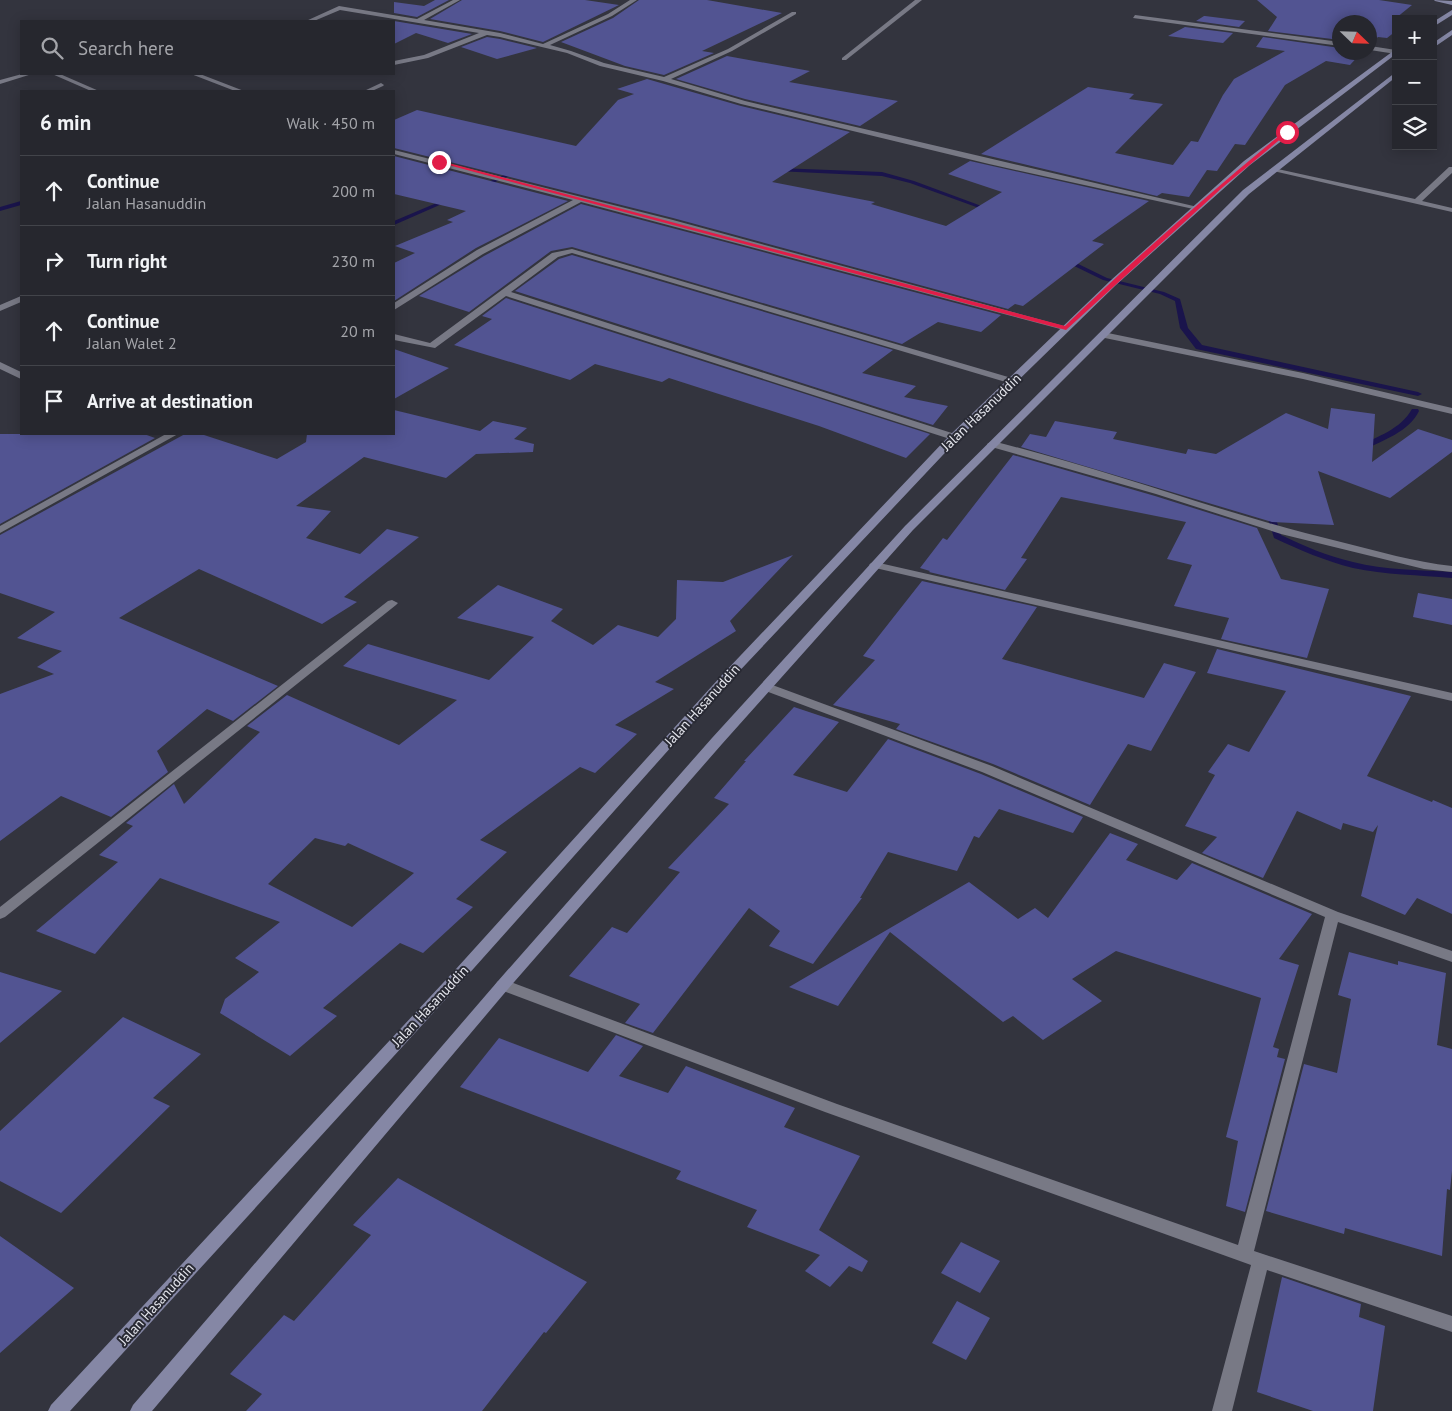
<!DOCTYPE html>
<meta charset="utf-8">
<style>
body{margin:0;font-family:"PT Sans",sans-serif;background:#32333a;color:#f1f3f6}
.controls{position:absolute;right:15px;top:15px;display:grid;overflow:hidden;border-radius:0px;box-shadow:0 2px 12px #0003}
.controls button{width:45px;height:45px;display:grid;place-items:center;padding:0;border:0;border-bottom:1px solid #42444a;background:#26272e;color:#f1f3f6;font:25px sans-serif}
.compass{position:absolute;left:1332px;top:15px;width:45px;height:45px;border-radius:50%;background:#26272e;box-shadow:0 2px 12px #0003;rotate:113deg}
.stop{position:absolute;width:15px;height:15px;margin:-11px;border:4px solid #e11d48;border-radius:50%;background:#fff}
.stop.end{background:#e11d48;border-color:#fff;box-shadow:0 1px 5px #0008}
.list{margin:0;padding:0;list-style:none}
h2{display:flex;justify-content:space-between;align-items:center;height:65px;margin:0;padding:0 20px;font-size:21px}
h2 small{font-size:16px;font-weight:400;color:#a4a5aa}
.list li{display:grid;grid-template-columns:32px 1fr auto;gap:15px;align-items:center;box-sizing:border-box;height:70px;padding:0 20px;border-top:1px solid #42444a}
.list b{display:block;font-size:19px;white-space:nowrap}
.list p{margin:0;font-size:16px;white-space:nowrap;color:#a4a5aa}
.list em{font-size:16px;font-style:normal;color:#a4a5aa}
.icon{flex:none;width:28px;height:28px;fill:none;stroke:currentColor;stroke-width:2;stroke-linecap:round;stroke-linejoin:round}
.map{position:relative;flex:none;width:1452px;height:1411px;overflow:hidden}
.search{position:absolute;background:#26272e;box-shadow:0 2px 12px #0003;left:20px;top:20px;width:375px;height:55px;display:flex;align-items:center;gap:12px;box-sizing:border-box;padding:0 18px;border-radius:0px;color:#a4a5aa;font-size:19px}
.panel{position:absolute;background:#26272e;box-shadow:0 2px 12px #0003;left:20px;top:90px;width:375px;height:345px;border-radius:0px}
.map>svg:first-child{display:block}
</style>
<div class="map">
<svg width="1452" height="1411" viewBox="0 0 1452 1411">
<rect width="100%" height="100%" fill="#33343e"/>
<g fill="none" stroke-linecap="round" stroke-linejoin="round">
<!-- stream -->
<path fill="#1a144c" fill-rule="evenodd" d="M 778,168 L 882,172 L 914,181 L 995,211 L 990,212 L 910,183 L 882,176 L 776,171 L 775,170 Z
M 515,170 L 520,171 L 482,188 L 477,187 Z
M 446,199 L 451,200 L 394,225 L 394,221 Z
M 21,201 L 21,205 L 0,211 L 0,207 Z
M 1062,258 L 1066,258 L 1107,278 L 1164,292 L 1180,299 L 1188,328 L 1202,345 L 1418,392 L 1422,394 L 1418,396 L 1196,349 L 1180,328 L 1175,301 L 1160,294 L 1103,280 L 1062,260 Z
M 1412,409 L 1418,409 L 1419,411 C 1409,432 1383,440 1364,450 L 1358,450 L 1358,446 C 1377,437 1401,429 1412,409 Z
M 1269,506 L 1273,509 L 1281,535 C 1304,546 1327,556 1353,562 C 1385,570 1419,570 1452,572 L 1452,578 C 1419,575 1385,575 1353,568 C 1325,561 1300,550 1274,538 L 1265,509 Z"/>
</g>
<!-- building -->
<path fill="#525492" fill-rule="evenodd" d="M 435,0 L 449,0 L 417,17 L 394,13 L 394,2 L 424,6 Z
M 462,0 L 585,0 L 619,5 L 543,42 L 500,31 L 430,19 Z
M 639,0 L 707,0 L 782,13 L 702,51 L 714,53 L 664,75 L 625,66 L 561,42 L 613,18 Z
M 1257,0 L 1379,0 L 1412,5 L 1396,18 L 1396,31 L 1387,38 L 1378,37 L 1370,44 L 1370,22 L 1340,22 L 1340,40 L 1268,31 L 1277,17 Z
M 1204,16 L 1205,16 L 1245,21 L 1239,27 L 1196,21 Z
M 394,21 L 472,34 L 448,43 L 416,33 L 394,44 Z
M 1185,27 L 1233,33 L 1223,43 L 1168,36 Z
M 487,37 L 500,39 L 537,48 L 497,59 L 461,47 Z
M 1263,37 L 1340,48 L 1340,52 L 1362,52 L 1350,65 L 1326,61 L 1285,85 L 1245,145 L 1235,144 L 1217,171 L 1207,170 L 1189,197 L 1162,193 L 1157,196 L 981,154 L 1088,87 L 1134,94 L 1129,99 L 1163,104 L 1115,153 L 1173,165 L 1191,141 L 1198,142 L 1223,95 L 1234,79 L 1285,51 L 1256,47 Z
M 727,56 L 810,71 L 789,82 L 898,101 L 860,126 L 745,99 L 676,79 Z
M 647,79 L 741,106 L 850,132 L 772,182 L 875,202 L 871,204 L 946,226 L 1002,192 L 948,174 L 970,161 L 1149,201 L 1092,241 L 1104,244 L 1023,306 L 1015,304 L 1008,309 L 673,218 L 394,148 L 394,120 L 417,110 L 576,146 L 618,100 L 634,94 L 617,89 Z
M 394,156 L 568,201 L 476,248 L 394,301 L 394,263 L 415,253 L 395,246 L 453,222 L 447,220 L 466,211 L 394,194 Z
M 581,204 L 1001,315 L 981,332 L 938,322 L 902,344 L 572,247 L 551,251 L 469,312 L 419,296 L 484,256 Z
M 572,255 L 893,350 L 862,373 L 916,386 L 904,397 L 948,406 L 933,425 L 515,291 L 559,259 Z
M 506,298 L 930,434 L 906,458 L 819,426 L 669,378 L 662,382 L 595,364 L 570,380 L 454,345 L 492,319 L 482,316 Z
M 394,349 L 449,368 L 394,399 Z
M 1331,408 L 1375,414 L 1372,462 L 1418,429 L 1452,440 L 1452,452 L 1390,498 L 1318,471 L 1334,525 L 1272,522 L 1021,447 L 1030,434 L 1046,437 L 1055,421 L 1117,432 L 1113,439 L 1186,454 L 1188,449 L 1216,454 L 1286,413 L 1328,429 Z
M 394,410 L 480,431 L 493,421 L 527,428 L 514,439 L 534,444 L 533,452 L 476,454 L 446,478 L 364,457 L 296,506 L 331,511 L 306,538 L 360,554 L 387,529 L 419,537 L 344,597 L 357,602 L 322,624 L 199,569 L 119,618 L 278,686 L 233,721 L 207,709 L 157,751 L 168,772 L 111,817 L 61,796 L 0,841 L 0,694 L 54,674 L 37,667 L 62,651 L 17,638 L 55,612 L 0,593 L 0,535 L 185,434 L 201,434 L 277,459 L 306,442 L 307,434 L 394,434 Z
M 0,434 L 144,434 L 155,438 L 0,524 Z
M 1013,455 L 1155,496 L 1257,528 L 1281,579 L 1329,589 L 1307,658 L 1221,639 L 1229,618 L 1174,606 L 1192,565 L 1167,559 L 1186,522 L 1061,497 L 1021,558 L 1027,559 L 1005,590 L 929,572 L 930,571 L 920,568 L 943,538 L 947,540 Z
M 793,555 L 730,621 L 736,631 L 655,682 L 674,689 L 615,725 L 637,734 L 595,773 L 580,767 L 480,840 L 507,852 L 456,899 L 473,907 L 423,953 L 400,943 L 323,1008 L 337,1016 L 290,1056 L 220,1013 L 225,999 L 259,972 L 235,958 L 280,922 L 160,878 L 95,954 L 36,931 L 118,862 L 99,855 L 133,826 L 126,823 L 174,784 L 184,804 L 260,732 L 247,726 L 287,695 L 399,745 L 457,700 L 343,666 L 368,644 L 489,680 L 534,637 L 457,618 L 498,585 L 563,609 L 551,621 L 593,645 L 618,625 L 658,637 L 676,619 L 677,580 L 723,582 ZM 315,838 L 345,846 L 348,843 L 414,873 L 352,927 L 268,884 Z
M 922,581 L 1037,607 L 1002,659 L 1144,698 L 1164,663 L 1196,672 L 1151,751 L 1128,744 L 1090,805 L 993,764 L 896,729 L 900,724 L 833,705 L 875,660 L 863,656 Z
M 1418,593 L 1452,599 L 1452,625 L 1413,617 Z
M 1217,649 L 1411,696 L 1367,776 L 1432,802 L 1433,800 L 1452,808 L 1452,914 L 1417,898 L 1405,915 L 1361,896 L 1378,825 L 1373,832 L 1343,823 L 1341,830 L 1297,811 L 1263,878 L 1202,853 L 1217,837 L 1185,826 L 1215,775 L 1208,772 L 1228,744 L 1249,752 L 1286,691 L 1207,673 Z
M 794,707 L 839,722 L 793,775 L 847,792 L 888,739 L 981,774 L 1083,817 L 1073,833 L 999,809 L 979,838 L 974,836 L 957,871 L 888,852 L 860,898 L 862,898 L 813,964 L 769,946 L 780,931 L 749,908 L 653,1033 L 625,1023 L 640,1004 L 569,976 L 612,927 L 627,933 L 680,872 L 668,868 L 729,804 L 714,798 L 746,761 L 744,761 Z
M 1110,833 L 1138,844 L 1126,860 L 1177,880 L 1192,863 L 1312,914 L 1279,959 L 1299,965 L 1273,1047 L 1279,1049 L 1277,1057 L 1285,1059 L 1245,1212 L 1226,1206 L 1238,1141 L 1226,1137 L 1261,998 L 1116,951 L 1072,979 L 1102,1001 L 1043,1040 L 1013,1016 L 1003,1022 L 890,932 L 838,1006 L 789,987 L 969,882 L 1018,919 L 1035,908 L 1048,918 Z
M 1349,952 L 1398,965 L 1398,961 L 1446,973 L 1437,1045 L 1452,1049 L 1452,1171 L 1450,1190 L 1447,1189 L 1442,1256 L 1345,1228 L 1344,1234 L 1266,1211 L 1304,1064 L 1337,1073 L 1351,999 L 1338,995 Z
M 0,972 L 62,991 L 0,1043 Z
M 123,1017 L 201,1054 L 153,1098 L 170,1106 L 61,1213 L 0,1181 L 0,1131 Z
M 616,1035 L 643,1046 L 619,1076 L 668,1093 L 686,1066 L 795,1108 L 784,1127 L 860,1156 L 819,1230 L 868,1261 L 862,1272 L 849,1266 L 830,1287 L 805,1271 L 820,1255 L 747,1227 L 757,1210 L 676,1179 L 681,1171 L 460,1087 L 499,1038 L 588,1072 Z
M 398,1178 L 587,1282 L 546,1333 L 544,1332 L 482,1411 L 246,1411 L 262,1394 L 230,1374 L 284,1315 L 294,1321 L 371,1235 L 353,1225 Z
M 0,1236 L 74,1288 L 0,1353 Z
M 961,1242 L 1000,1261 L 980,1293 L 941,1273 Z
M 1282,1277 L 1361,1304 L 1359,1317 L 1385,1326 L 1373,1411 L 1313,1411 L 1257,1392 Z
M 957,1301 L 990,1318 L 966,1360 L 932,1343 Z"/>
<g fill="none" stroke-linecap="round" stroke-linejoin="round">
<!-- street -->
<path fill="#787985" fill-rule="evenodd" d="M 453,0 L 460,0 L 424,20 L 500,33 L 543,44 L 608,14 L 630,0 L 637,0 L 612,16 L 550,45 L 571,51 L 604,63 L 664,77 L 728,49 L 792,12 L 796,12 L 796,14 L 732,51 L 671,79 L 745,101 L 1202,208 L 1198,210 L 989,164 L 741,104 L 663,81 L 600,66 L 567,53 L 500,37 L 487,35 L 428,58 L 394,65 L 394,61 L 424,55 L 479,33 L 340,10 L 314,21 L 306,21 L 339,6 L 417,19 Z
M 915,0 L 922,0 L 846,60 L 842,60 L 842,58 Z
M 1135,15 L 1340,42 L 1340,46 L 1133,18 Z
M 1370,46 L 1396,50 L 1396,54 L 1370,50 Z
M 22,74 L 32,74 L 0,84 L 0,80 Z
M 52,74 L 60,74 L 99,91 L 91,91 Z
M 191,74 L 200,74 L 244,91 L 235,91 Z
M 381,83 L 384,85 L 383,86 L 372,91 L 364,91 Z
M 394,150 L 673,220 L 1071,328 L 1064,330 L 581,202 L 483,254 L 394,310 L 394,303 L 477,250 L 573,200 L 394,154 Z
M 1449,167 L 1452,167 L 1452,173 L 1422,201 L 1452,208 L 1452,212 L 1269,170 L 1273,168 L 1415,199 Z
M 572,249 L 1015,379 L 1017,381 L 1015,383 L 1009,383 L 572,253 L 558,257 L 511,292 L 958,435 L 959,437 L 954,440 L 950,439 L 506,296 L 435,348 L 394,340 L 394,334 L 430,343 L 552,253 Z
M 21,296 L 21,302 L 0,311 L 0,305 Z
M 1103,332 L 1303,373 L 1452,408 L 1452,414 L 1303,379 L 1100,337 L 1098,335 Z
M 0,362 L 21,372 L 21,379 L 0,369 Z
M 166,434 L 178,434 L 0,533 L 0,526 Z
M 992,441 C 1110,470 1223,514 1341,542 C 1378,551 1414,562 1452,566 L 1452,572 L 1424,569 L 1281,534 L 1156,494 L 988,446 L 987,444 Z
M 875,562 L 1452,693 L 1452,701 L 871,567 L 869,565 L 871,563 Z
M 392,600 L 398,603 L 396,605 L 5,917 L 0,919 L 0,907 L 388,601 Z
M 767,683 L 992,766 L 1338,912 L 1452,951 L 1452,962 L 1338,922 L 1254,1251 L 1452,1316 L 1452,1332 L 1267,1270 L 1232,1411 L 1212,1411 L 1251,1265 L 825,1112 L 498,989 L 495,985 L 498,981 L 503,980 L 508,981 L 837,1104 L 1238,1245 L 1325,917 L 982,772 L 763,690 L 761,687 L 763,684 Z"/>
<!-- secondary -->
<path fill="#8587a5" fill-rule="evenodd" d="M 1434,0 L 1452,1 L 1452,5 L 1435,1 Z
M 1452,10 L 1452,15 L 1433,27 L 1433,22 Z
M 1452,30 L 1452,35 L 1433,48 L 1433,43 Z
M 1396,49 L 1396,54 L 1250,165 L 1116,285 L 958,439 L 730,681 L 466,977 L 70,1411 L 48,1411 L 51,1405 L 456,969 L 722,675 L 950,435 L 1110,281 L 1244,161 Z
M 1396,72 L 1396,77 L 1249,194 L 913,530 L 722,744 L 508,989 L 152,1411 L 130,1411 L 133,1405 L 498,981 L 712,738 L 905,526 L 1243,190 Z"/>
</g>
<!-- route -->
<path fill="#e11d48" d="M 1285,131 L 1289,132 L 1223,187 L 1066,330 L 437,162 L 441,161 L 1065,326 C 1135,258 1209,193 1285,131 Z"/>
<g text-anchor="middle" stroke-width="4" stroke-linejoin="round" paint-order="stroke">
<!-- street labels -->
<g font-size="14" fill="#e4e5ec" stroke="#292a34">
<text transform="translate(981 412) rotate(-44)" y="5">Jalan Hasanuddin</text>
<text transform="translate(702 705) rotate(-48)" y="5">Jalan Hasanuddin</text>
<text transform="translate(430 1006) rotate(-47)" y="5">Jalan Hasanuddin</text>
<text transform="translate(156 1304) rotate(-48)" y="5">Jalan Hasanuddin</text>
</g>
</g>
</svg>
<div class="controls">
<button>+</button>
<button>−</button>
<button><svg class="icon" aria-label="layers" viewBox="0 0 24 24"><path d="M12 4l9 5-9 5-9-5zM3 14l9 5 9-5"/></svg></button>
</div>
<svg class="compass" viewBox="-18 -18 36 36"><path d="M0-13l5 13h-10z" fill="#e53935"/><path d="M0 13l5-13h-10z" fill="#a4a5aa"/></svg>
<div class="stop" style="left:1287px;top:132px"></div>
<div class="stop end" style="left:439px;top:162px"></div>
<div class="search"><svg class="icon" aria-label="search" viewBox="0 0 24 24"><circle cx="10" cy="10" r="6"/><path d="M15 15l6 6"/></svg>Search here</div>
<section class="panel">
<h2>6 min<small>Walk · 450 m</small></h2>
<ul class="list">
<li><svg class="icon" aria-label="ahead" viewBox="0 0 24 24"><path d="M12 20V5M6 11l6-6 6 6"/></svg><div><b>Continue</b><p>Jalan Hasanuddin</p></div><em>200 m</em></li>
<li><svg class="icon" aria-label="right" viewBox="0 0 24 24"><path d="M7 20v-9h11M14 6l5 5-5 5"/></svg><div><b>Turn right</b></div><em>230 m</em></li>
<li><svg class="icon" aria-label="ahead" viewBox="0 0 24 24"><path d="M12 20V5M6 11l6-6 6 6"/></svg><div><b>Continue</b><p>Jalan Walet 2</p></div><em>20 m</em></li>
<li><svg class="icon" aria-label="arrive" viewBox="0 0 24 24"><path d="M6 21V4h12l-3 4 3 4H6"/></svg><div><b>Arrive at destination</b></div></li>
</ul>
</section>
</div>
